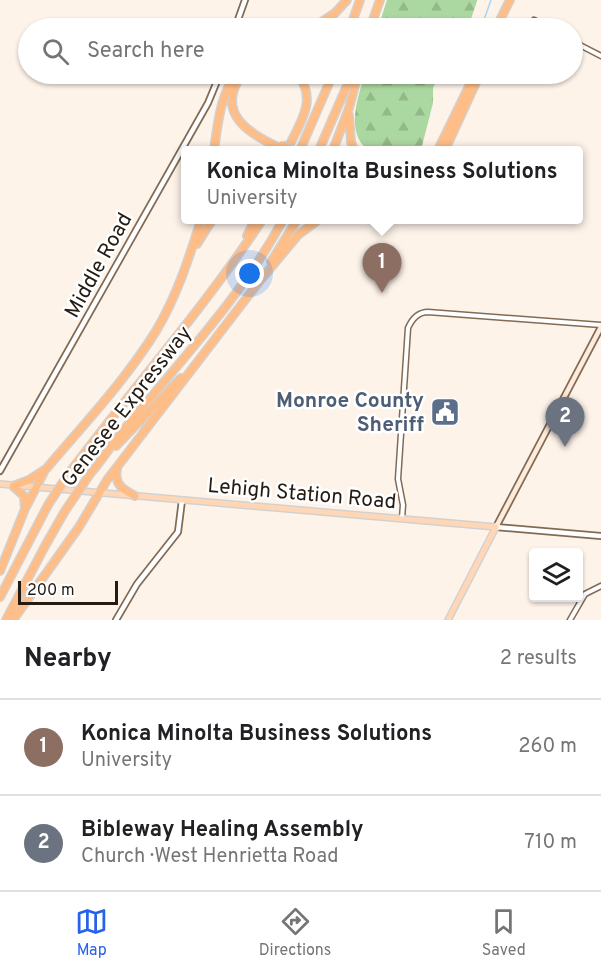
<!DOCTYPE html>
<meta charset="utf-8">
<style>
body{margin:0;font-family:Overpass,sans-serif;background:#f2f2f2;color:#202124}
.controls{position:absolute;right:18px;bottom:18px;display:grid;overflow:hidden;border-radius:6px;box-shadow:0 2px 4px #0004}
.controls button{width:54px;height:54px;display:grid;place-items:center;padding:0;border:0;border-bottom:2px solid #e0e0e0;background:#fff;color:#202124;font:30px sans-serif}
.scale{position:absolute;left:18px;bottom:15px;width:100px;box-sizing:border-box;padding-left:6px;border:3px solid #241b12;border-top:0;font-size:16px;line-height:21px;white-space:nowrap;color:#241b12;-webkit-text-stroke:4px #fff;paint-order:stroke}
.you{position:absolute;left:250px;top:274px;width:21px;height:21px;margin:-15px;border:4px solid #fff;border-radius:50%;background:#1a73e8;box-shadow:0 0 0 9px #1a73e833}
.badge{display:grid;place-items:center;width:39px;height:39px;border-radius:50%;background:#2563eb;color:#fff;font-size:20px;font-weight:700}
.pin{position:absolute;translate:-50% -50px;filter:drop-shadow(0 2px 3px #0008)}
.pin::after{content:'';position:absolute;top:32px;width:21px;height:18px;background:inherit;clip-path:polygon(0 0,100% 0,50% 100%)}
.popup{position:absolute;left:181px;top:146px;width:402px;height:78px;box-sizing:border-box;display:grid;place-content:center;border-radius:6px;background:#fff;filter:drop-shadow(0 2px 4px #0005);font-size:20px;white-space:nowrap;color:#757577}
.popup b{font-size:22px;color:#202124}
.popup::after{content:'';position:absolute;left:50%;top:100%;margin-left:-12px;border:12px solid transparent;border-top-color:#fff}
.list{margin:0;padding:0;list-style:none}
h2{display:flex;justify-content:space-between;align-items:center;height:78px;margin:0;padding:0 24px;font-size:26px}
h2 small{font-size:20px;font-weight:400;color:#757577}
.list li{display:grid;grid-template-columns:39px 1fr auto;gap:18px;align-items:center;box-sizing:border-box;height:96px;padding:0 24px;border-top:2px solid #e0e0e0}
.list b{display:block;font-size:22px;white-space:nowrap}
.list p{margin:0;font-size:20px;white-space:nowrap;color:#757577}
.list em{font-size:20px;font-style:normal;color:#757577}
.icon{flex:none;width:33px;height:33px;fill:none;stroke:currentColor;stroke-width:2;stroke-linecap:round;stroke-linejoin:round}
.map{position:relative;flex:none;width:601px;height:620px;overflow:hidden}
.search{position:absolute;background:#fff;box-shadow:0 2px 4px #0004;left:18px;right:18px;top:18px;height:66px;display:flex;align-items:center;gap:15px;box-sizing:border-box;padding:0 21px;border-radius:33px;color:#757577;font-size:22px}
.sheet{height:270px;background:#fff}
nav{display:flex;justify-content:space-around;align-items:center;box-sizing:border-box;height:84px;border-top:2px solid #e0e0e0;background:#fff;font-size:16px;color:#757577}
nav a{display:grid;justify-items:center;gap:3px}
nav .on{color:#2563eb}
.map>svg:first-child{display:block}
</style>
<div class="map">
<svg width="601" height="620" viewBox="0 0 601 620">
<defs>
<pattern id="forest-firs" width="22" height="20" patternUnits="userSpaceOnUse" patternTransform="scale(1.5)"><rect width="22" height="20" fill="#abd7a0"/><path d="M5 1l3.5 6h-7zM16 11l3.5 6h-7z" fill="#93b889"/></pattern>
</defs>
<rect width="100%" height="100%" fill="#fdf3e9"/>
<!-- forest -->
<path fill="url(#forest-firs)" d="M 387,0 L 477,0 L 477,1 L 468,28 L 378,28 Z
M 365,74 L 439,74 L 433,88 L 433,103 L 421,150 L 368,150 C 345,133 358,96 365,74 Z"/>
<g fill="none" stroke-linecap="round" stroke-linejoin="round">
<!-- stream -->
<path stroke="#a5d7fd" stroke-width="1.5" d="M 481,28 L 491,0"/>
<!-- minor casing -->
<g stroke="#816b55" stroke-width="7">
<path id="minor" d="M 534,20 L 550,28
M 572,41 L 601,56
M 402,518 L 403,505 L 398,479 L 408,328 C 412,319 418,312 428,312 L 601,325
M 570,620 L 585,594 L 601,586"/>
</g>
<!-- tertiary casing -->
<g stroke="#816b55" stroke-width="8">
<path id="tertiary" d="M 235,28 L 245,0
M 0,471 L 208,103 L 220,74
M 496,527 L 601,536
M 116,620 L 137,584 L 178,532 L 182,500"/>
</g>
<!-- secondary casing -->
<g stroke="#816b55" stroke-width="8">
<path id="secondary" d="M 496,527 L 601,327"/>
</g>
<!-- primary casing -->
<g stroke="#d3d1d0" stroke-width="8">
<path id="primary" d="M 0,484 L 496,527 L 448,620"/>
</g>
<!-- motorway casing -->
<g stroke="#d3d1d0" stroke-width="10">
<path id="motorway" d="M 313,28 L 335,13 L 347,0
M 350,28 L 360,0
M 370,28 L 380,0
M 496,28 L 510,0
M 242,74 C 213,115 252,135 284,150
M 349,115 L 351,142 L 354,150
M 214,150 C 218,123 220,96 236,74
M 287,150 C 299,125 319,99 297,74
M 300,150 L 333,74
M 319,150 L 352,74
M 333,150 L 349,108 L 358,74
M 438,150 L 475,74
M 445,150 L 480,74
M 247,236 L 255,220
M 197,244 L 212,220
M 271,262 L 297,220
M 116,446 L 181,378
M 117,469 C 114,484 122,489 135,496
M 90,474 C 103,459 113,442 126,427 C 181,360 242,296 283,220
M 67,476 C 131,390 203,310 262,220
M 25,509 L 24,496 L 13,486 L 29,480 L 46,469 C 84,424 125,381 156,331 C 177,296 189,258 201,220
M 0,571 L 25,509 L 44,472
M 0,597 L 48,505
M 6,620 L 45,546 L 65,511
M 13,620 L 79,527 L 107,480 L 258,283 L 298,235 L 318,220"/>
</g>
<!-- minor -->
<use href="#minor" stroke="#fff" stroke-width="4"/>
<!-- tertiary -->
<use href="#tertiary" stroke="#fff" stroke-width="4.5"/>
<!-- secondary -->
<use href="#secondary" stroke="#ffebdb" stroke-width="4.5"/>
<!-- primary -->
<use href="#primary" stroke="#ffd7b7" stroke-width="5"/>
<!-- motorway -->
<use href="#motorway" stroke="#ffbd87" stroke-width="7"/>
<!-- motorway-bridge casing -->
<g stroke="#d3d1d0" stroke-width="10" stroke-linecap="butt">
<path id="motorway-bridge" d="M 282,145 L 292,150
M 48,505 L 67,476
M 65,511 L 90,474"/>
</g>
<!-- motorway-bridge -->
<use href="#motorway-bridge" stroke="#ffbd87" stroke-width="7"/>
</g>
<!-- icons -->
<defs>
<g id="civic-square" transform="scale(1.5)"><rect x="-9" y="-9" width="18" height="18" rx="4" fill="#5c6f8a" stroke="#fff"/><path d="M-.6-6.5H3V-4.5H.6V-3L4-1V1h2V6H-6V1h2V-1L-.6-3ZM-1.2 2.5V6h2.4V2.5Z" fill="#fff"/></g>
</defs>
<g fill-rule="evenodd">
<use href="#civic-square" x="445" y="412"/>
</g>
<g text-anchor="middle" stroke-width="5" stroke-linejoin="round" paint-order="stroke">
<!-- street labels -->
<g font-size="21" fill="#241b12" stroke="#fff">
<text transform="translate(98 265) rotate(-61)" y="7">Middle Road</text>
<text transform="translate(126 406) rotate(-52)" y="7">Genesee Expressway</text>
<text transform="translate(302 493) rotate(5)" y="7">Lehigh Station Road</text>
</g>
<!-- service labels -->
<g font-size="21" font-weight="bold" fill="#4e5e75" stroke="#fff" text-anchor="end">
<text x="424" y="407">Monroe County<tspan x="424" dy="24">Sheriff</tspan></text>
</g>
</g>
</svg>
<div class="controls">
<button><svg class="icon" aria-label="layers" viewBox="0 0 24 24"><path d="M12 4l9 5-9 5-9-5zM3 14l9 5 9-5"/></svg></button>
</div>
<div class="scale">200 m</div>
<div class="you"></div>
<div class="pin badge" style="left:382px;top:293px;background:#8d6e63">1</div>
<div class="popup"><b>Konica Minolta Business Solutions</b>University</div>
<div class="pin badge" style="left:565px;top:447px;background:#6b7280">2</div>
<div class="search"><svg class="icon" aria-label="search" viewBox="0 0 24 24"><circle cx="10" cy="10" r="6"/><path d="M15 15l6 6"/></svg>Search here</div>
</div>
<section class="sheet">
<h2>Nearby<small>2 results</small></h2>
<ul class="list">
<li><span class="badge" style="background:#8d6e63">1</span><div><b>Konica Minolta Business Solutions</b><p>University</p></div><em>260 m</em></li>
<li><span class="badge" style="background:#6b7280">2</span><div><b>Bibleway Healing Assembly</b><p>Church · West Henrietta Road</p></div><em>710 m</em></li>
</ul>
</section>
<nav>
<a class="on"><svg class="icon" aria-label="map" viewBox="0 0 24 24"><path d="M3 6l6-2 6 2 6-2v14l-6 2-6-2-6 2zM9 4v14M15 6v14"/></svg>Map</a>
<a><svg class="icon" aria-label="directions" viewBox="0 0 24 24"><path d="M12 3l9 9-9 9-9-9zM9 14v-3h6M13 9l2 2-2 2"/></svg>Directions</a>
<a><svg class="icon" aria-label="saved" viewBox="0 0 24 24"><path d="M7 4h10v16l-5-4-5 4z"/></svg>Saved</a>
</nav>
